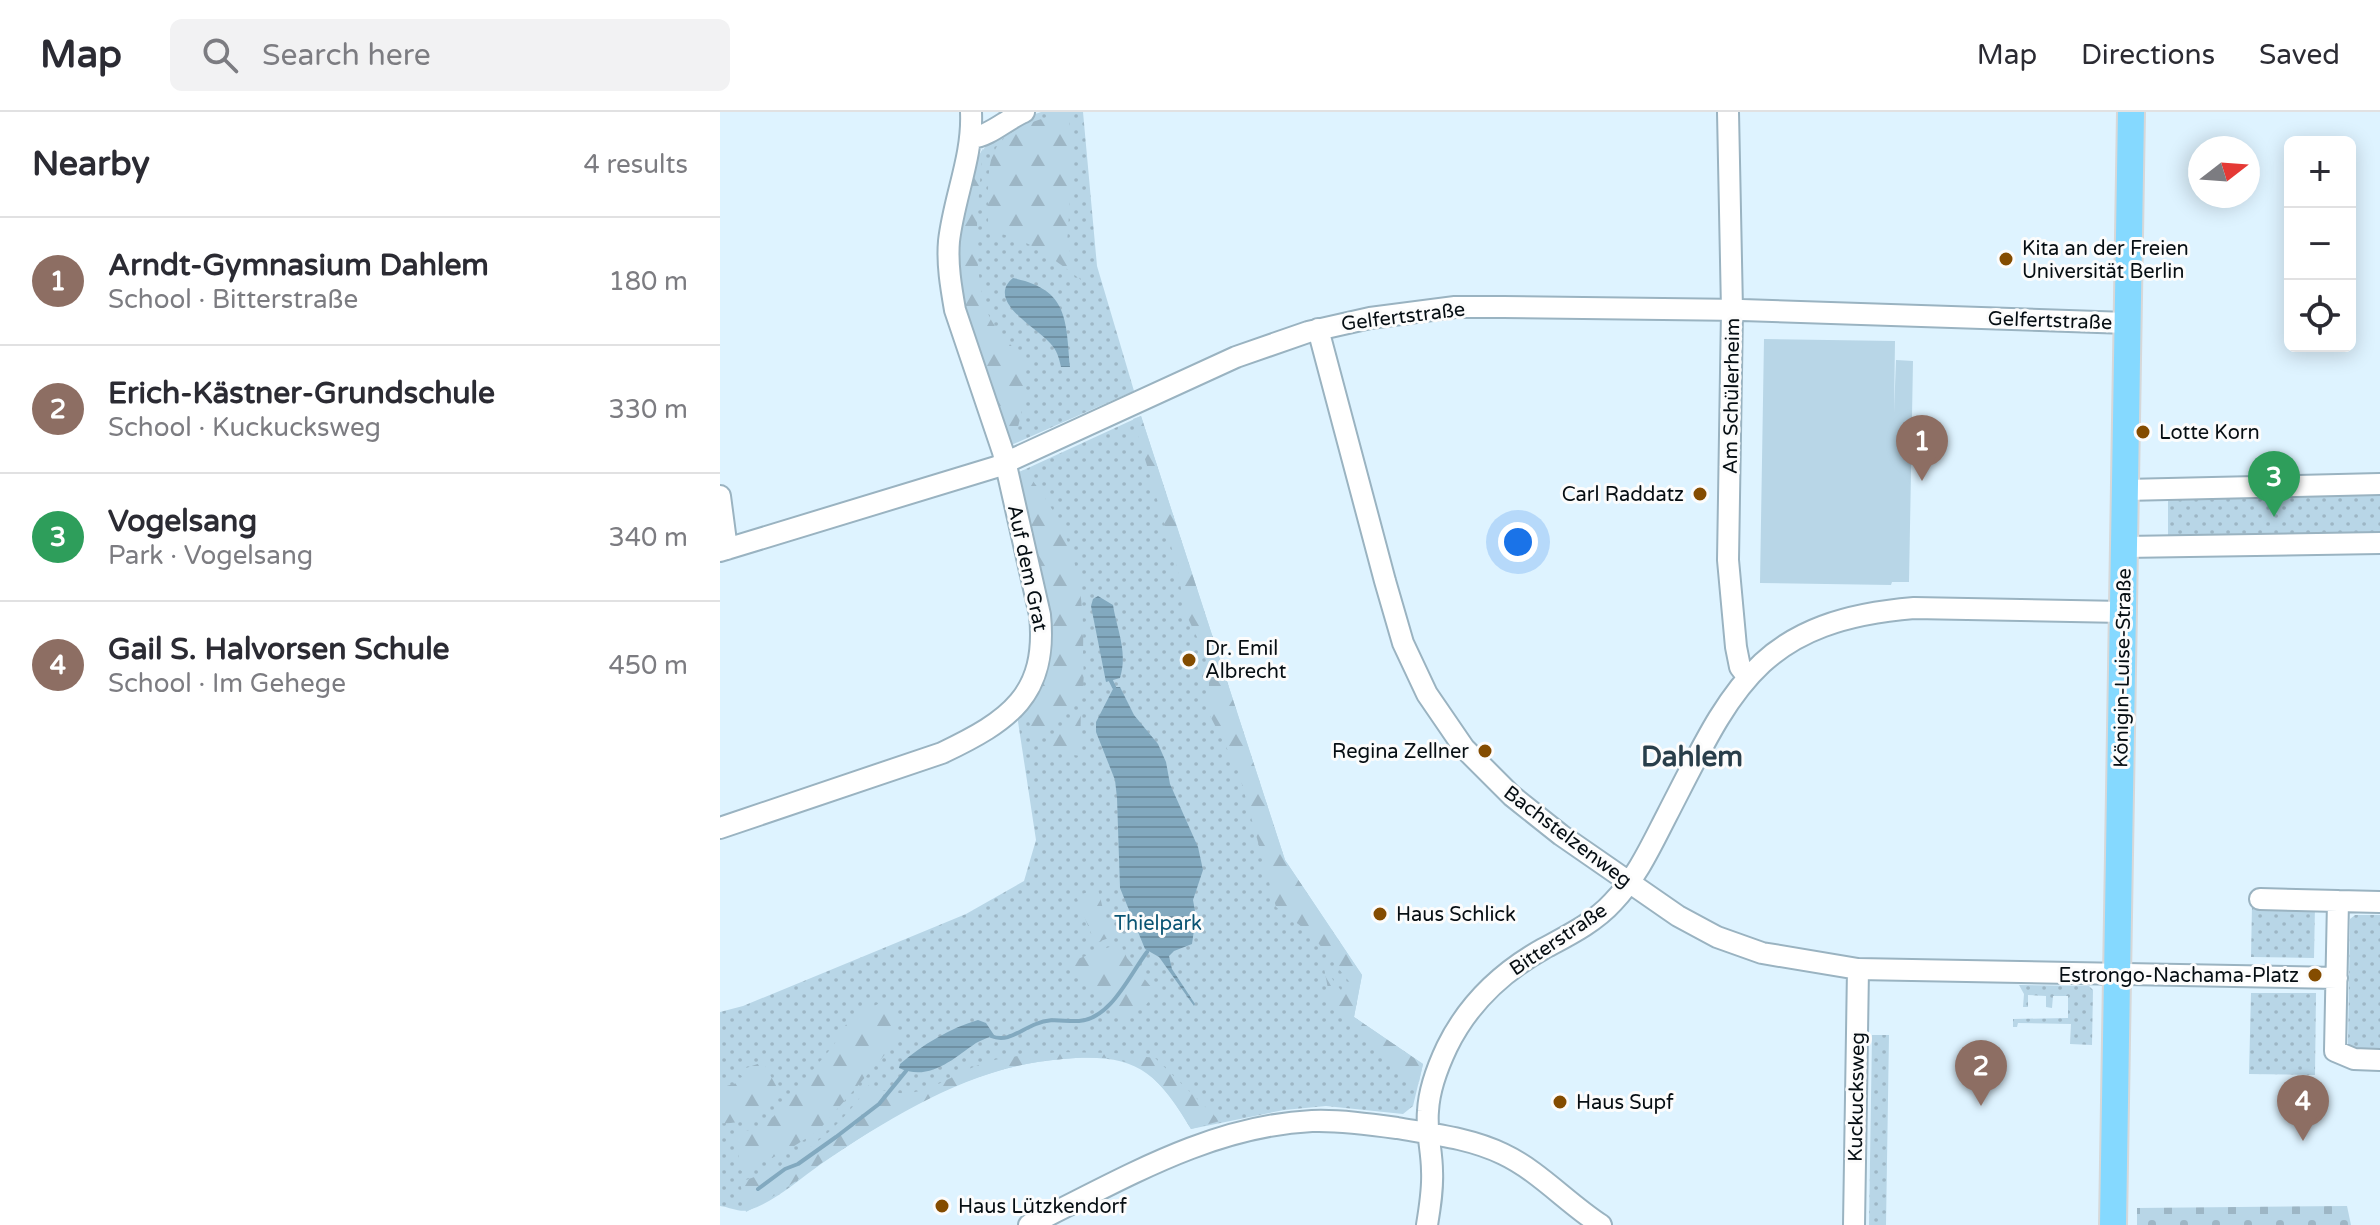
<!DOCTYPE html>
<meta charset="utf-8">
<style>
body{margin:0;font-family:"Varela Round",sans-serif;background:#f2f2f3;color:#2b2b33}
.controls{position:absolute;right:24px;top:24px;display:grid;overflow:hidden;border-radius:12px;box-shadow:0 4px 20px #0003}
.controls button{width:72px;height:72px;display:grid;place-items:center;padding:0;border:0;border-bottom:2px solid #e1e1e2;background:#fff;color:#2b2b33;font:40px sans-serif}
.compass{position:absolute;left:1468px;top:24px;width:72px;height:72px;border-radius:50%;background:#fff;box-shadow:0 4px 20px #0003;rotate:73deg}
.you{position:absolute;left:798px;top:430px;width:28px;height:28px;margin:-20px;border:6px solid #fff;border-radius:50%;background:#1a73e8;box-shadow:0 0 0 12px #1a73e833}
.badge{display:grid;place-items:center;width:52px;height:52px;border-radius:50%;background:#844c00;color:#fff;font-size:26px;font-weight:700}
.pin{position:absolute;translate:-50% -66px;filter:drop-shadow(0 2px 4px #0008)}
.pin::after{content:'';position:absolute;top:42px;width:28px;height:24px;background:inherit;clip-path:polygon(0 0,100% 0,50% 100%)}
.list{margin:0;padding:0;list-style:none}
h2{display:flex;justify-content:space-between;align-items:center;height:104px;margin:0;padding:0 32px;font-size:34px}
h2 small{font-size:26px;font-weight:400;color:#7c7c81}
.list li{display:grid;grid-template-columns:52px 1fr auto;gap:24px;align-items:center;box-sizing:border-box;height:128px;padding:0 32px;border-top:2px solid #e1e1e2}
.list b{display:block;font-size:30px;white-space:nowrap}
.list p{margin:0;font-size:26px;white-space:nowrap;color:#7c7c81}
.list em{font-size:26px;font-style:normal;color:#7c7c81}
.icon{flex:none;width:44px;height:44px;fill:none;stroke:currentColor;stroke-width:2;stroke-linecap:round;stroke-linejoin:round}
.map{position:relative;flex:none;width:1660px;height:1113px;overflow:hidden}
header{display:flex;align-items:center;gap:48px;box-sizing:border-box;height:112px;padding:0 40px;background:#fff;border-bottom:2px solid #e1e1e2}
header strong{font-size:38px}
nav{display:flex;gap:44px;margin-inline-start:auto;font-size:28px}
.search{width:560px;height:72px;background:#f2f2f3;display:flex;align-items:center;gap:20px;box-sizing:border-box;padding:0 28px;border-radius:12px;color:#7c7c81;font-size:30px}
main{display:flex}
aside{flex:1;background:#fff}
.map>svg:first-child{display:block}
</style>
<header>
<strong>Map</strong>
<div class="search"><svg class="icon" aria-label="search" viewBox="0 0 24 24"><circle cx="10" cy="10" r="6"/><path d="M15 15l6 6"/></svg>Search here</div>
<nav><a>Map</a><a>Directions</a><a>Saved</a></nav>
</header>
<main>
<aside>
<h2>Nearby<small>4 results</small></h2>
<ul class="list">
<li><span class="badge" style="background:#8d6e63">1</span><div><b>Arndt-Gymnasium Dahlem</b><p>School · Bitterstraße</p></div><em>180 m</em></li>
<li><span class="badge" style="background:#8d6e63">2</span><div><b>Erich-Kästner-Grundschule</b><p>School · Kuckucksweg</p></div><em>330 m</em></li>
<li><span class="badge" style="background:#2e9e5b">3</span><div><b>Vogelsang</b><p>Park · Vogelsang</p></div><em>340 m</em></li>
<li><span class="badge" style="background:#8d6e63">4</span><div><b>Gail S. Halvorsen Schule</b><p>School · Im Gehege</p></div><em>450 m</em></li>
</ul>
</aside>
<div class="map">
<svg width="1660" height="1113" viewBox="0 0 1660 1113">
<defs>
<pattern id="grass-dots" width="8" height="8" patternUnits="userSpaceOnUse" patternTransform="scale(2)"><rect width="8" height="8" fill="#b8d6e7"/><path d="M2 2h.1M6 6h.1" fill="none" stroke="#9db6c5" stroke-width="1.8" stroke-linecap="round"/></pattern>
<pattern id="forest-firs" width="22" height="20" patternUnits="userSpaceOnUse" patternTransform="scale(2)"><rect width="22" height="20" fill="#b8d6e7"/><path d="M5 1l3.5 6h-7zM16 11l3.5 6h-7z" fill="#9db6c5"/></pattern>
<pattern id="cemetery-stones" width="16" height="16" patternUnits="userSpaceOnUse" patternTransform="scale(2)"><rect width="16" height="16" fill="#b8d6e7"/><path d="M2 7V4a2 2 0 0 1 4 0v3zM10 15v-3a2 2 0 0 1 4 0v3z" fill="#9db6c5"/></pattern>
<pattern id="water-rules" width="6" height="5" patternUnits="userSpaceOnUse" patternTransform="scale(2)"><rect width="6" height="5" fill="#82a9bf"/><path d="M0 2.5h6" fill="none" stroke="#6f90a3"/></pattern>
</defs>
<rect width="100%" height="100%" fill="#def3ff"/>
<!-- grass -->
<path fill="url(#grass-dots)" d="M 321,0 L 363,0 L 377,154 L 414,279 L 289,334 L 245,203 L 257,47 C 271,22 295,9 321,0 Z
M 421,304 L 565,748 L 642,863 L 634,905 L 703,952 L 693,994 L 683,1002 L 606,994 L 564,998 L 471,1017 C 436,957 413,941 343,947 C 292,951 245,967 199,991 C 166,1008 132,1031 101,1052 C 78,1068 56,1089 29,1098 C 21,1101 9,1095 0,1094 L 0,900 L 23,894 L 246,802 L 304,769 L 316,728 L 297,603 L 331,531 L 331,516 L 295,362 Z
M 1660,380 L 1660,423 L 1448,427 L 1448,384 Z
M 1532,793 L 1595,794 L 1594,846 L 1531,845 Z
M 1635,803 L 1660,803 L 1660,938 L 1632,937 L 1628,932 L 1630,807 Z
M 1299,873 L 1369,874 L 1373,878 L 1372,933 L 1350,932 L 1351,912 L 1298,911 L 1297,915 L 1293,915 L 1293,907 L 1348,906 L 1348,884 L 1333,884 L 1332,896 L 1326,895 L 1326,884 L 1308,883 L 1308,895 L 1303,895 L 1304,882 Z
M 1531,881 L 1596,881 L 1595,963 L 1529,962 Z
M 1152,923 L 1169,923 L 1166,1113 L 1149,1113 Z"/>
<!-- forest -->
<path fill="url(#forest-firs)" d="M 344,0 L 349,0 L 352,58 L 347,132 L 361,168 C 331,145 306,125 268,119 C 269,40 259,24 344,0 Z
M 263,36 C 259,88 250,145 266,196 C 272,215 284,225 297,240 C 317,261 299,304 295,329 L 288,331 C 256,236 208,134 263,36 Z
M 421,304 L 565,748 L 642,863 L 634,905 L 703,952 L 699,970 L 694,969 L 612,897 L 604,856 L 623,881 L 631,872 L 591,822 L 556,795 L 518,658 L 487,598 L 489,573 L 485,542 L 465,500 L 457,454 L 413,307 Z
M 304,358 C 352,415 365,467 363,541 C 363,552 365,568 362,578 C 356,599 332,615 316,628 L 304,596 L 331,531 L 331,516 L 295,362 Z
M 361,594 L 360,644 L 318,637 L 351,610 Z
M 378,777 L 386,809 L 397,823 L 375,831 L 356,784 Z
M 400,831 L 407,846 L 432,876 C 432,894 420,898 404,904 L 347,851 Z
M 160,891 C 173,900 181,914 176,930 L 98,1019 L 63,1041 L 21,1059 L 15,1022 L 40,1015 L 54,1004 L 113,934 L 130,906 Z
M 338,940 L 393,941 L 435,946 L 500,1009 L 471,1017 C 456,992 437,962 409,950 C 394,944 359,945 342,947 C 253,954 177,1002 103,1050 C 77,1068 55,1085 26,1100 L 20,1070 C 77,1052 116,1021 149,973 C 201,997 224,962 271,949 C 292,943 317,943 338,940 Z
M 43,950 L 60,981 C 45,1001 25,1013 0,1011 L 0,976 L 20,970 L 22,964 L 15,960 Z"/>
<!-- cemetery -->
<path fill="url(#cemetery-stones)" d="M 1627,1094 L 1631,1113 L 1417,1113 L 1417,1096 Z"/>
<!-- pitch -->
<path fill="#b8d6e7" d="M 1044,227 L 1175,229 L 1174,301 L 1176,248 L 1193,249 L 1189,470 L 1172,470 L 1171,473 L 1040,471 Z"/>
<!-- water -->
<path fill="url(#water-rules)" d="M 293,166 C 348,177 346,207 350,255 L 341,255 C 339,246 337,238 330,231 C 317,216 265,189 293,166 Z
M 378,484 L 393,493 C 397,518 408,540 400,566 L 386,570 L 371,494 L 373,487 Z
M 394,575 L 400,575 L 414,603 L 438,632 L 446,650 L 450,672 L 478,735 L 483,758 L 473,788 L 476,804 L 472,832 L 454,839 L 449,844 L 452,857 L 475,892 L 474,894 L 439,845 L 425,837 L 400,776 L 397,686 L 395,668 L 376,620 L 376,610 Z
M 258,908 L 266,911 L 274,923 C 268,926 261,928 256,931 C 233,947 209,970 179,956 L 180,952 C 202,933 230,916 258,908 Z"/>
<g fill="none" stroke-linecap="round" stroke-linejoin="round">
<!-- stream -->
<path stroke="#82a9bf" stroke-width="4" d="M 391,569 L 394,575
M 271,924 C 288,931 300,918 316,912 C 332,905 344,910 359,909 C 391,907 410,862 427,840
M 38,1077 L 65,1057 L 78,1052 L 116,1025 L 159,992 L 186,959"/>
<!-- minor casing -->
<g stroke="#9ab3c1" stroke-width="24">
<path id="minor" d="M 1008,0 L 1012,198 L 1008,448 L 1016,535 L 1020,555 L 1027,564
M 252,26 C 270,24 287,7 304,0
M 598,217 L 665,469 L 683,531 L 707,582 L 744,636 L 792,684 L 841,723 L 958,804 L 997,825 L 1042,841 L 1138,857 L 1617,866
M 1405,378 L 1660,372
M 0,384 L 7,437
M 1404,435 L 1660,431
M 0,439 L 276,355 L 516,245 L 588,220 L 650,206 L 735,195 L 783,195 L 1022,198 L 1407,211
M 0,716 L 222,641 C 289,609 328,583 320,503 L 283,340 L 235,198 C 231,175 227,152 229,129 C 234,85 253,45 251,0
M 1540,787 L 1618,789
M 1660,790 L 1618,789 L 1615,939 L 1634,947 L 1660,948
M 309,1113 C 400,1069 488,1014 592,1009 C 620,1008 649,1012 677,1016 C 712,1022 750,1026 783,1042 C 819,1059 847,1091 881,1113
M 707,1113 C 710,1095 713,1077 712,1059 C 712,1039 706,1019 708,999 C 709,978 718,954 727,935 C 748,892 782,860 823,837 C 847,824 874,811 893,790 C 917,765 931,734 947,703 C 1012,577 1037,509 1194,496 L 1403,500
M 1134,1113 L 1138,857"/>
</g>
<!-- major casing -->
<g stroke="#d7d8d9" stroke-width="30">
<path id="major" d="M 1393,1113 L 1411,0"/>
</g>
<!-- minor -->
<use href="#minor" stroke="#fff" stroke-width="20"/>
<!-- major -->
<use href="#major" stroke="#85d9ff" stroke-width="26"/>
</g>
<!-- markers -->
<g fill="#844c00" stroke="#fcfcfc" stroke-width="3">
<circle cx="1286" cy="147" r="8"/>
<circle cx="1423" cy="320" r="8"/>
<circle cx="980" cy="382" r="8"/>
<circle cx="469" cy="548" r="8"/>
<circle cx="765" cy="639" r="8"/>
<circle cx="660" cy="802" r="8"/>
<circle cx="1595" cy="863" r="8"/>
<circle cx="840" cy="990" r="8"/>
<circle cx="222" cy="1094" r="8"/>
</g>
<g text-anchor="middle" stroke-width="6" stroke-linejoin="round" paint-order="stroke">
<!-- poi labels -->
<g font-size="20" fill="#060e13" stroke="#fcfcfc" text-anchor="start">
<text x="1302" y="143">Kita an der Freien<tspan x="1302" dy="23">Universität Berlin</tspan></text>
<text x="1439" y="327">Lotte Korn</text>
<text x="964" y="389" text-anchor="end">Carl Raddatz</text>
<text x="485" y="543">Dr. Emil<tspan x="485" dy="23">Albrecht</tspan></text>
<text x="749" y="646" text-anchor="end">Regina Zellner</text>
<text x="676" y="809">Haus Schlick</text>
<text x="1579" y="870" text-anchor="end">Estrongo-Nachama-Platz</text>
<text x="856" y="997">Haus Supf</text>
<text x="238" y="1101">Haus Lützkendorf</text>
</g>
<!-- street labels -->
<g font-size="20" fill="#060e13" stroke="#fcfcfc">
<text transform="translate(683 204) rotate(-7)" y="7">Gelfertstraße</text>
<text transform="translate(1330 208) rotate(2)" y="7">Gelfertstraße</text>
<text transform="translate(1011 284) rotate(-89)" y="7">Am Schülerheim</text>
<text transform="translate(308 456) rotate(78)" y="7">Auf dem Grat</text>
<text transform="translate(1402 556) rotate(-89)" y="7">Königin-Luise-Straße</text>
<text transform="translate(848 724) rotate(37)" y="7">Bachstelzenweg</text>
<text transform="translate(838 827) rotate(-34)" y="7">Bitterstraße</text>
<text transform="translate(1136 985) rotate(-89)" y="7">Kuckucksweg</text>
</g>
<!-- park labels -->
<g font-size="20" fill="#0a5473" stroke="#fcfcfc">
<text x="438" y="818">Thielpark</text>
</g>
<!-- district labels -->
<g font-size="28" font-weight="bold" fill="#293e4a" stroke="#fcfcfc">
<text x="972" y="654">Dahlem</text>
</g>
</g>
</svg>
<div class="controls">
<button>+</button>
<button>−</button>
<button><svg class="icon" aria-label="locate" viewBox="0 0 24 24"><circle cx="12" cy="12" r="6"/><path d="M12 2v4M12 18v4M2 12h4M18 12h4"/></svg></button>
</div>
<svg class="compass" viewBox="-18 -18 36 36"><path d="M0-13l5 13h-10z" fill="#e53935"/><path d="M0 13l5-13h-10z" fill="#7c7c81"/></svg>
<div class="you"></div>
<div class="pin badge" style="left:1202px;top:369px;background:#8d6e63">1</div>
<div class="pin badge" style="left:1261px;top:994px;background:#8d6e63">2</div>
<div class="pin badge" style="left:1554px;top:405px;background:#2e9e5b">3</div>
<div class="pin badge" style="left:1583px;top:1029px;background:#8d6e63">4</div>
</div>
</main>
